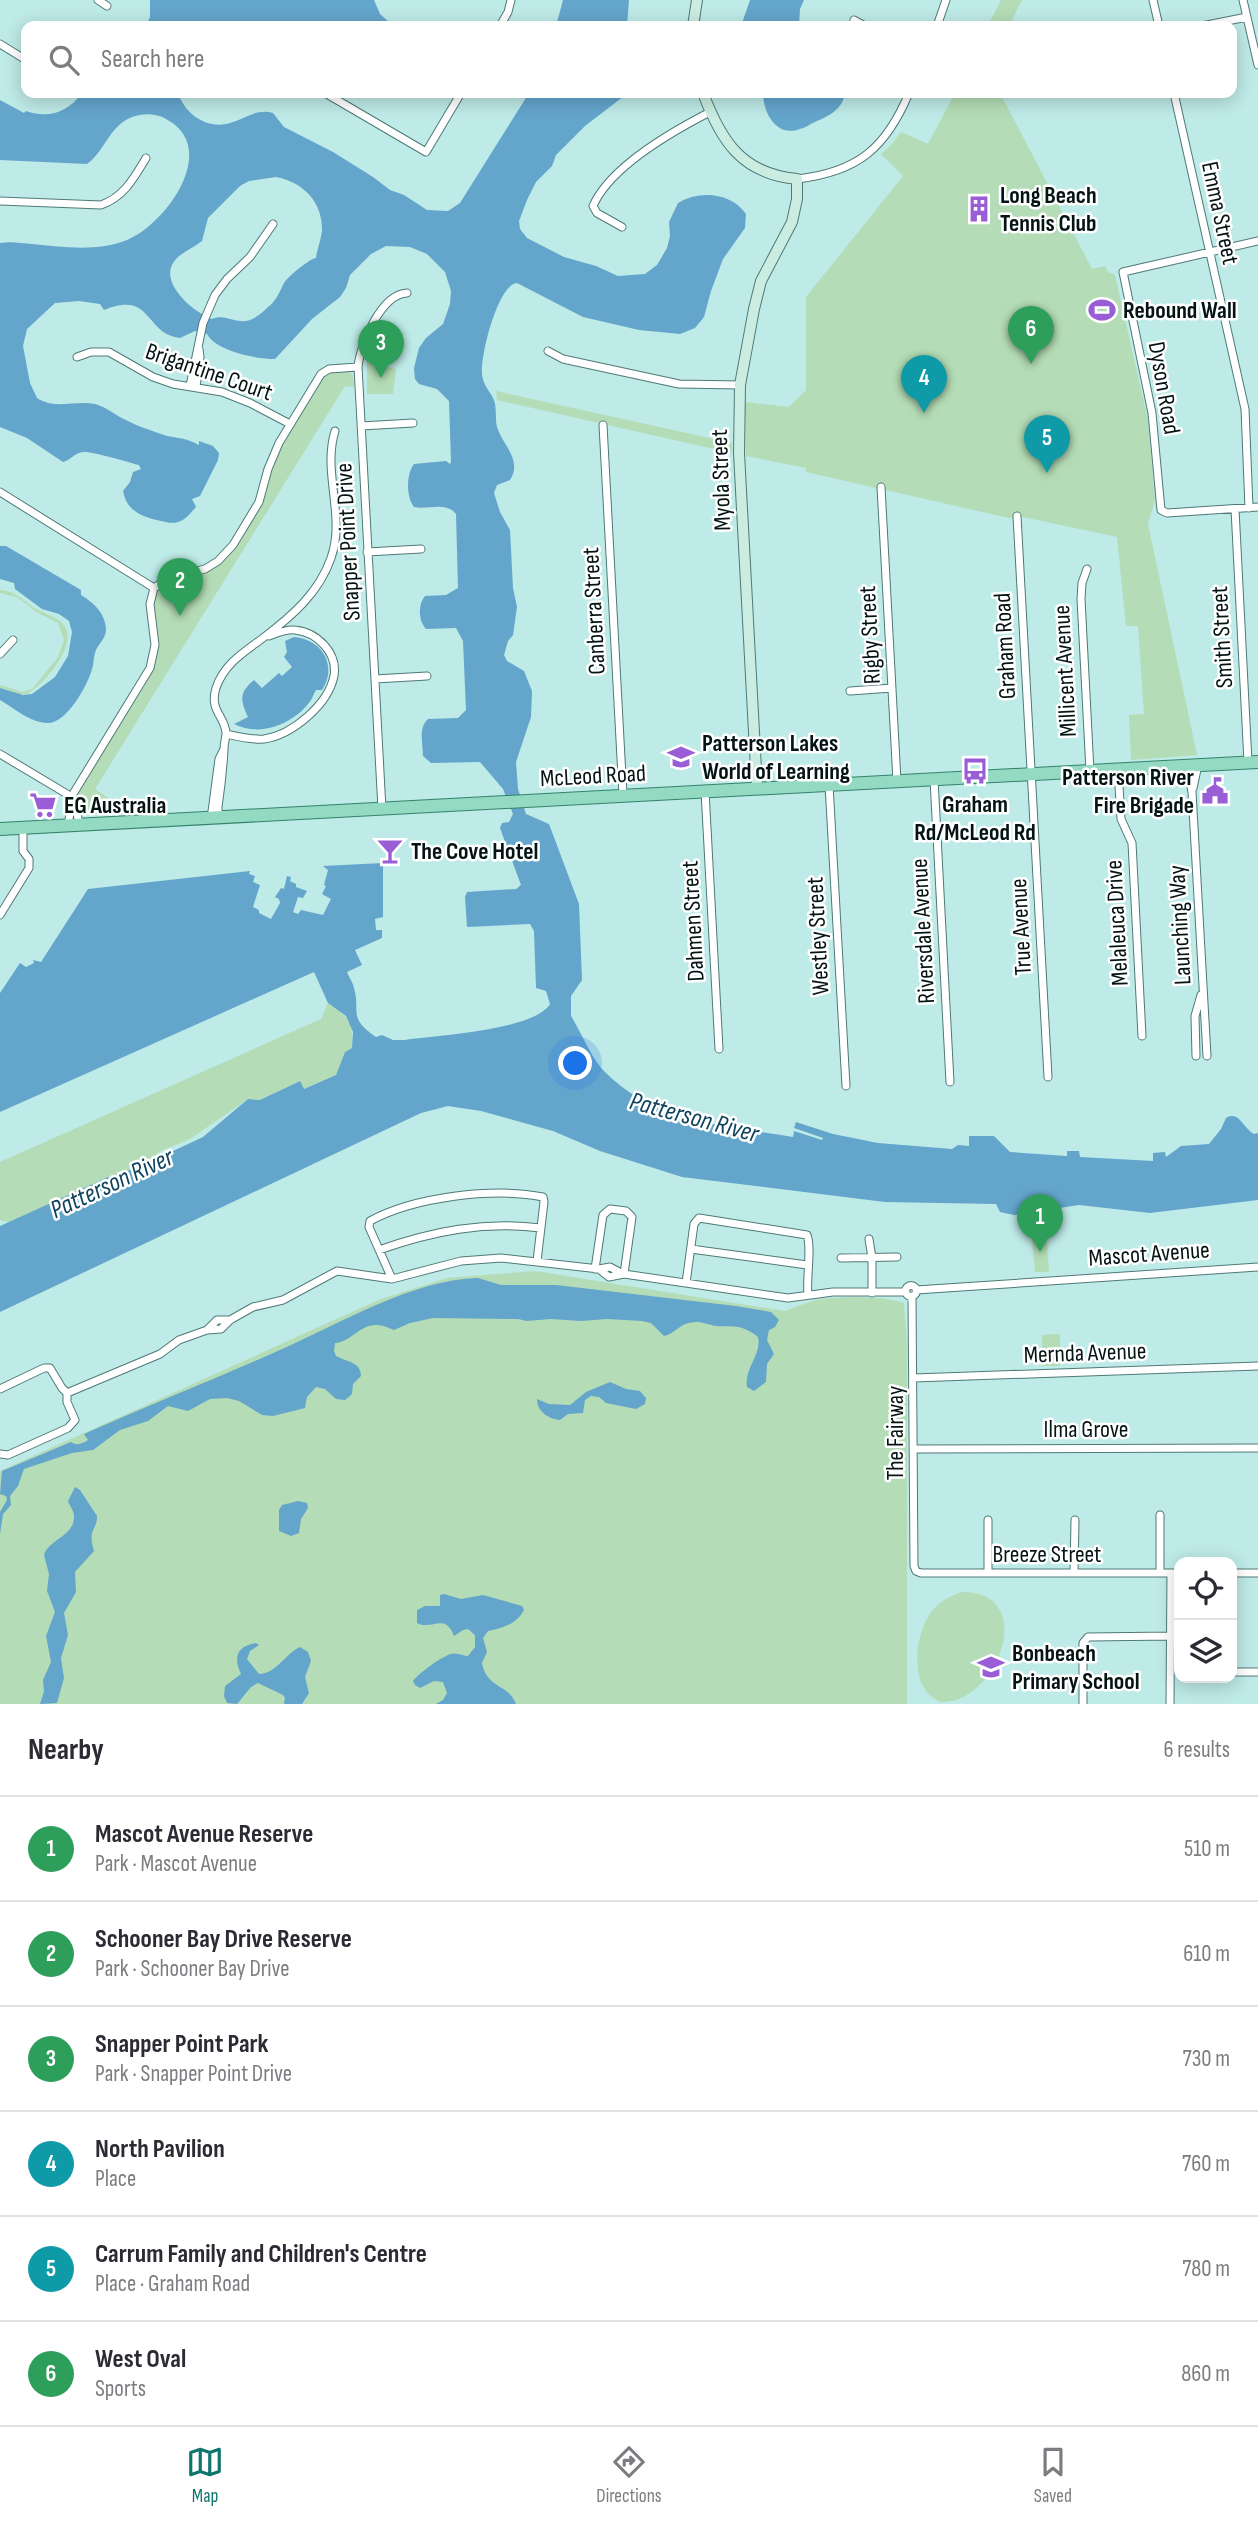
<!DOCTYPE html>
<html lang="en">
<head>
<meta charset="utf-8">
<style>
	body { margin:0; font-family:"Sofia Sans Condensed",sans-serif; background:#f7f7f7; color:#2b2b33 }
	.controls { position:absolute; right:21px; bottom:21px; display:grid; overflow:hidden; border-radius:14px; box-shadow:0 4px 18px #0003 }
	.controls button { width:63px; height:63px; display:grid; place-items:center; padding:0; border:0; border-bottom:2px solid #e1e1e2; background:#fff; color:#2b2b33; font:35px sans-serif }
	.you { position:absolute; left:576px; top:1064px; width:24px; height:24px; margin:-18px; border:5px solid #fff; border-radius:50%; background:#1a73e8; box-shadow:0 0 0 10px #1a73e833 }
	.badge { display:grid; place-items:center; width:46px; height:46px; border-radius:50%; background:#0f766e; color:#fff; font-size:23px; font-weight:700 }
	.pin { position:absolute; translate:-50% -58px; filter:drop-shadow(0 2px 4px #0008) }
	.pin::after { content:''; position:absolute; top:37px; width:24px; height:21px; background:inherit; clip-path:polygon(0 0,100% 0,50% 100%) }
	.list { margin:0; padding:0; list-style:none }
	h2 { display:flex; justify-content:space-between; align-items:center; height:91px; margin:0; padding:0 28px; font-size:30px }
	h2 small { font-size:23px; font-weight:400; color:#7c7c81 }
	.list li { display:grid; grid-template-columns:46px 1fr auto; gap:21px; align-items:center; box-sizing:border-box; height:105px; padding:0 28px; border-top:2px solid #e1e1e2 }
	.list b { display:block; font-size:26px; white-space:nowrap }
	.list p { margin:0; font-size:23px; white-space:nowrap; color:#7c7c81 }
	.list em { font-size:23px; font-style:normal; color:#7c7c81 }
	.icon { flex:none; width:38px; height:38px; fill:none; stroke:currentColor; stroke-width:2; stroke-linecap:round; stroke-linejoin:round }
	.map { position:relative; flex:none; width:1258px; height:1704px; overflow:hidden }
	.search { position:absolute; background:#fff; box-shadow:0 4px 18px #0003; left:21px; right:21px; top:21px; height:77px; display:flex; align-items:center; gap:18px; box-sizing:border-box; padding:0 24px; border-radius:14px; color:#7c7c81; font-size:26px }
	.sheet { height:721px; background:#fff }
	nav { display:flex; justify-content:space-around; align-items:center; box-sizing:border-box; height:98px; border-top:2px solid #e1e1e2; background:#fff; font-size:19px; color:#7c7c81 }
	nav a { display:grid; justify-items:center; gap:4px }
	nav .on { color:#0f766e }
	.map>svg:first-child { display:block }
	.green { fill:#b4dcb6 }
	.water { fill:#64a5cc; fill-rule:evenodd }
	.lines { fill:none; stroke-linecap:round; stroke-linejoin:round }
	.street-casing { stroke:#4f7977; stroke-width:9 }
	.secondary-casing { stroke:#4f7977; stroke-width:12 }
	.primary-casing { stroke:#33836b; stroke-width:14 }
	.street { stroke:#fff; stroke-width:7 }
	.secondary { stroke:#caece1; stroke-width:10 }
	.primary { stroke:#94d9c2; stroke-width:12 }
	.labels { text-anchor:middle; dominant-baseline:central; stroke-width:5; stroke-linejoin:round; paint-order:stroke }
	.poi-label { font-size:24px; font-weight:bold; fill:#041413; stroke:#fff; text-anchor:start }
	.street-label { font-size:24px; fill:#041413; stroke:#fff }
	.water-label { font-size:26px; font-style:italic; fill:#0d435e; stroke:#fff }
</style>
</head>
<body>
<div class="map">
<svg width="1258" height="1704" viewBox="0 0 1258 1704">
	<rect width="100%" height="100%" fill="#beeae7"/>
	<path class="green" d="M1001,0H1022L1009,26H988Z
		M951,93H1000L1092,269L1105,266L1108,272L1115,275L1148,420L1155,500L1148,524L1197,755L1131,760L1129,715L1144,714L1138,626H1126L1117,537L1023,517L1009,518L806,472V468L746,456L745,402L789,407L806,390V297L903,176L881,154L892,144L901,132L928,144L954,95Z
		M367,362L396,369L393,394H367Z
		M350,372L353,376L354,387L345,386L95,789L127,811L82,814L77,797L78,793L149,679L155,666L159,646L154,599L157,590L167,582L205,573L221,563L237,547L263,504L272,470L283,445L324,377L331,373Z
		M496,391L732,443V453L497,400Z
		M0,590C17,591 24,602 38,610C47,615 59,617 65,627C77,646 43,685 27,694H17L0,688V685L22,692L32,689L58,657L64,640L58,623L38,613L17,597L0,593Z
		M328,1003C348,1017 354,1022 352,1048L345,1052L336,1075L303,1089L299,1081L260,1100L248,1099L190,1139L161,1151L141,1166L106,1178L10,1222L0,1220V1162L321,1019Z
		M1046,1230L1049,1272H1035L1031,1231Z
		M535,1271L785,1311C795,1307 806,1303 816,1300C837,1296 885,1296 904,1303L907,1346V1704H0V1471L381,1299L447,1278Z
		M1060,1334V1366H1042V1335Z
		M962,1592C1040,1592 997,1704 941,1702C908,1690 914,1636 931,1612C939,1602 950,1596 962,1592Z"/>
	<path class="water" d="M150,0H374L380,14L393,26H291L261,22L237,26H146L150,17Z
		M563,0H629L627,26H556Z
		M750,0H804L800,9L799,26H741Z
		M82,93H178C185,114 207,130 230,123C245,119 257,108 273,113L284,127L333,152L373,177L390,190L404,195L427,210L448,211L460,203L529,93H628L585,126L556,155L552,166L536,182L527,200L519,221L520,229L527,238L564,257L596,266L618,276L645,274L657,265L667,248L670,236L669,222L678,203C699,190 731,192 746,214L745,228L723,259L711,291L704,317L695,328L680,334L639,330L583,317L517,283C498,284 480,356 482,374C483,385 489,390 493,398C498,408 494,420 498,430C505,447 522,461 510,480L497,485L494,493L500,512L510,530L513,588L517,607L513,635L508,641L504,655L507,661L524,671L532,691L531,717L516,762L518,789L526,814L549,824L579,904L582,980L571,996V1016C581,1032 592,1059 604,1071C653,1122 727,1126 793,1137L794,1131L822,1140L823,1138L794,1128L796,1122L833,1134L878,1143L952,1149L958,1145L969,1146V1136H994L1010,1152L1067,1156V1151H1079L1080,1157L1153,1161V1153L1165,1152L1166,1157L1181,1146L1209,1144L1221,1129L1226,1118C1239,1110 1243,1128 1254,1134L1258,1133V1200L1150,1213L1079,1205L1014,1215L1000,1212L996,1204L885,1202L682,1177L600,1151L553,1131L481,1111L448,1106L421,1113L0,1312V1226L106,1178L141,1166L203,1137L248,1099L260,1100L300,1081L304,1089L336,1075L345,1052L352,1048L353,1032L346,1016L328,1003L314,972L0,1112V993L20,963L26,967L34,963L33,960L41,962L88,889L250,871L249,874L255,876L253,882L260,885L253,907L259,910V913L271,919L280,903L279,899L275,897L281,888L284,889L287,876L291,877L290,881L296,884V887L307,891L303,898L298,897L293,912L298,914L301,910L323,915L331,899L322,894L326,886L324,885L328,870L323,866L383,863V917L375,919L376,930H382V938L355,950L362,965L347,972C349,977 353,983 354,988C361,1013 347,1017 376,1037L382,1035L393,1040H404C435,1036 535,1030 550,1004L546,991L536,988L534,931L530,924L467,927L465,897L467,892L516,889L521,885L500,828L502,823L509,822L513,814L503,789L480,762L431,763L423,756C423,744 418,728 428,719L458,718L466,710L463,641L456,628L426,629C418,621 418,604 425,596L446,595L458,588L456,514C446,501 428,510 414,507C406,497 406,474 414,464L446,461L450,464L451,462L449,401L437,389L419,384L415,379L414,368L419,348L426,338L443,324L450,304L451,291L445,272L427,254L410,247L386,246L371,254L350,275L346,288L340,297L312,319L275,359C256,359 216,351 207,334L195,331L180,338C144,334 153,290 104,310L100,304L79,301L55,303L27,329L23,346L30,383L37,398C55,410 75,400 95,404C107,407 116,416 128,421C137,426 148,429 158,433C172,439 184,436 199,445V441L213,446L219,453L218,460L200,496L192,499L196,507C191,512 186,520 178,522C173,524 166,522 161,521C143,517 127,512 123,491L130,482L133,472L141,469L139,465C128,462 92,451 83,452C74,453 71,460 63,462L27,438L0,427V243C10,241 21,243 32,244C64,247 97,252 127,240C166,224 221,148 166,119C156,113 141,113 130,118C109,127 105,151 87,164L0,160V100L24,113L26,111C49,119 68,112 82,93ZM276,177C303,182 323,202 322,231C321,240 317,249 316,258C311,258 286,277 283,285C279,293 276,301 268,307C264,311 256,318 250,320C237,325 224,313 212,319C195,313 162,286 172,265C178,253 192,249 202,241L208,218L240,186L249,181Z
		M763,93H845C843,109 829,116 815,122C810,124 805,128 800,129C776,138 763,112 763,93Z
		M0,546H6L81,590V595C94,603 105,613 106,629C106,640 97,644 95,653C93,658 94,664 92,669C88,685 67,722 49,723C32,724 14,708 0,700V688L23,695L32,694L55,677L68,656L72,632L69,621L59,614L42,609L15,589L14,583L0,579Z
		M294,637C322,639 338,666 322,690H316C313,695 312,700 308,704C291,725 259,737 234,724L248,717C240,699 239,693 254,680L262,688L279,673L282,676L292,667L284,657L287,652L285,641Z
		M478,1278L501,1285H556L736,1306L771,1312L779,1320L775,1327L769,1330L767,1340L774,1354L767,1364L766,1382L754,1391L747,1387C744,1368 762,1355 758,1337C740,1323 736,1328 716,1326C706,1324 699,1320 689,1323C679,1325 674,1334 664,1336L651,1323L642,1321L607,1319L581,1321L551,1319L527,1321L518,1319L433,1318L410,1323L394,1330C389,1328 383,1325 377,1325C360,1324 351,1342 335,1343L334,1351L336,1356C347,1362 361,1362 361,1376L353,1384L352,1394L345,1400L336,1399L325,1389L316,1387L307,1397L305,1408L273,1416L262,1415L239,1401L227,1398L210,1399L188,1411L168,1406L148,1421L120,1430L93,1450L72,1453L24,1469L18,1486L10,1496L11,1505L3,1514L0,1534V1512L7,1500L6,1496L0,1494L2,1471L71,1442C77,1446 82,1444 88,1440L84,1434C149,1405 215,1379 280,1350C341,1323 411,1280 478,1278Z
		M610,1382L626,1389L640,1391L646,1398L645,1404L636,1409L606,1403L599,1397L591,1396L585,1400L583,1413L568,1414L560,1420C549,1419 537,1412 537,1399L549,1404L570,1405L586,1392Z
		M75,1487L80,1490L97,1516C97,1532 87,1528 94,1551L75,1572L76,1592L64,1613L68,1635L61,1658L64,1678L57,1703L40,1704L44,1691L43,1680L51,1662L46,1636L55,1612L47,1591L49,1574L44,1555C49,1539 75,1536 74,1516C74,1511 70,1506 68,1501Z
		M298,1501L307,1503L308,1508L301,1519L299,1533L291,1536L279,1531V1510L282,1505Z
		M444,1594L461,1599L483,1595L522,1606L524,1610C516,1625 502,1628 488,1631L483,1638L487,1652L482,1663C487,1689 509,1684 516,1704H436L443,1700L447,1693L443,1682L434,1681L420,1688L415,1685L413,1681C418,1674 442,1656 451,1654C457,1652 463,1656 468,1656L475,1647V1635L468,1629L463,1630L454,1636C445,1612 432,1631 417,1623V1610L425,1606H440V1595Z
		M256,1643L259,1645L250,1651L247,1659L259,1674C276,1674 286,1653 300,1647L308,1652L311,1661L305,1677L309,1693L302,1704H284L285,1698L283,1695L258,1683L251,1687L237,1704L227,1703L224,1696L225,1686L241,1674C233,1657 237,1646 256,1643Z"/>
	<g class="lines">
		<g class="street-casing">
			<path id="street" d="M98,0L107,6
				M1153,0L1159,26
				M1243,0L1258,65
				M854,20L865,26
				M500,26L508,12L511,0
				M937,26L946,0
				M1202,26L1247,17
				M0,44L26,60
				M325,93L426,152L461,93
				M1174,93L1245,409L1249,508
				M797,179C858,172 886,148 909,93
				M0,201L101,205C124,197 134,178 146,158
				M622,227L597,213L593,206C610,167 673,131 710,112
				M1258,241L1123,272L1152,413L1161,510L1167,513L1258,507
				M548,351L563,359L679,384L740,385
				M77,357L91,352H109L153,377L173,384L222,392L250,403L290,424
				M190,386L203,323L215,295L227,279L250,257L273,224
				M196,387L200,357L199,349
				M603,425L623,795
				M361,426L413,423
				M881,487L897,781
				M0,492L154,588
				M1235,509L1248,762
				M1017,516L1048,1077
				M367,552L421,549
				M1087,569L1082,583L1081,599L1090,771
				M0,654L13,640
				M375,679L427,676
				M850,691L892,688
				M226,734C239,737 251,740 264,739C292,735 328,705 334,676C338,653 317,632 295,630C287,629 277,633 269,636
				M0,754L72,797
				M1183,766L1188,772L1192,792L1207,1056
				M1118,770L1121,819L1132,843L1142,1036
				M934,779L950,1082
				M829,785L846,1086
				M1193,788L1198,765
				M705,791L719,1049
				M72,803L76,807L79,825
				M382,809L358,367C360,345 381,294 407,293
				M211,819L219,759L224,749
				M218,819V807C221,787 223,768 224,749C224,743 226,738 226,733C225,716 209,711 216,688C224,664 244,652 263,638C292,616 319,593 331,558C346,516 322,473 335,431
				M68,826L73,794L150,668L155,645L150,604L154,588L169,578L205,569L218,561L233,545L259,502L268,469L279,443L321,374L329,369L358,367
				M0,915L29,868V859L23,851V829
				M1196,1056L1195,1016L1201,995
				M869,1239L872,1258V1293
				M691,1249L807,1265
				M379,1250C433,1231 484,1221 541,1228
				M841,1258L897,1257
				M595,1269L603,1215L610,1209L626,1211L632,1217L624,1274
				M599,1269L609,1277L624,1274L788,1298L833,1292H906
				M392,1279L369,1227L370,1221C414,1197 493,1187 543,1197L544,1202L537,1261
				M686,1283L694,1224L699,1218L807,1235C812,1247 806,1279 808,1295
				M905.5 1291a5.5 5.5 0 1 1 11 0a5.5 5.5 0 1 1-11 0Z
				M916,1290L1258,1267
				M912,1296L914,1566L916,1571L921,1573H1179
				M207,1330L217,1320H230
				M914,1378L1258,1366
				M0,1389L44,1368H50L62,1388L67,1393V1402L75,1420L68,1428L8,1455L0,1454
				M67,1393L160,1354L179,1340L207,1330L221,1329L230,1320L253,1307L283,1300L337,1271L392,1279L461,1261L501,1258L599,1269L610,1267L621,1273
				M914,1449L1258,1448
				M1160,1515V1573
				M988,1520V1573
				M1074,1573L1075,1520
				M1232,1573H1258
				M1232,1672H1258
				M1083,1704V1643L1088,1637L1172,1636
				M1170,1704L1171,1573"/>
		</g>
		<g class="secondary-casing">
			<path id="secondary" d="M693,26L697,0
				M703,93C721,141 742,174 797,179V199L792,222L761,281L754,309L740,385L739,453L757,788"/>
		</g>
		<g class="primary-casing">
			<path id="primary" d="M0,829L1258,762"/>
		</g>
		<use href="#street" class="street"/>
		<use href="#secondary" class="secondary"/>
		<use href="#primary" class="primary"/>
	</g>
	<defs>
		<g id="building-bare" transform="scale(2.1)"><path d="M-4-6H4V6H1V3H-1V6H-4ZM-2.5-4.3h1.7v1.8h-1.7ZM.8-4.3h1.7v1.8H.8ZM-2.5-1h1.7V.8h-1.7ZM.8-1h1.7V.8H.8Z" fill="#995dd5" stroke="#fff" stroke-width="2.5" paint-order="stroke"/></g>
		<g id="stadium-bare" transform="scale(2.1)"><path d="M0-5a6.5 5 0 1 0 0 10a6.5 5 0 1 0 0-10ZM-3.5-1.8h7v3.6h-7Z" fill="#995dd5" stroke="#fff" stroke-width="2.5" paint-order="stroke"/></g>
		<g id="school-bare" transform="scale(2.1)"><path d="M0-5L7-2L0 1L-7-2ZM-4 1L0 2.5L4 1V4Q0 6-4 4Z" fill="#995dd5" stroke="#fff" stroke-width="2.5" paint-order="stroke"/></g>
		<g id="bus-bare" transform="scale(2.1)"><path d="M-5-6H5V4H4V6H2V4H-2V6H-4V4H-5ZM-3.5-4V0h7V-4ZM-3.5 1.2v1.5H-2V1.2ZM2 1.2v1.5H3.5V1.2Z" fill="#995dd5" stroke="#fff" stroke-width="2.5" paint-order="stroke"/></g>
		<g id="civic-bare" transform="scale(2.1)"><path d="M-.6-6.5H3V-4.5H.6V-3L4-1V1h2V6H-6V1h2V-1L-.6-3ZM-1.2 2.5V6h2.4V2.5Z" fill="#995dd5" stroke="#fff" stroke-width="2.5" paint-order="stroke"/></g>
		<g id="supermarket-bare" transform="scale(2.1)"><path d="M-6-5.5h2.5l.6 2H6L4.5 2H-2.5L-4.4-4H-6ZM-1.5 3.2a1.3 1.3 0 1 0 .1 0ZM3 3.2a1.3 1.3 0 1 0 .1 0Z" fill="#995dd5" stroke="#fff" stroke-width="2.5" paint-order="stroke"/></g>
		<g id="bar-bare" transform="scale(2.1)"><path d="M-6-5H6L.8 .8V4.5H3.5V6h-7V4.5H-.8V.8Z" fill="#995dd5" stroke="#fff" stroke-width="2.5" paint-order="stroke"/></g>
	</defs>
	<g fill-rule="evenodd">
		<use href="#building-bare" x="979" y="209"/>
		<use href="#stadium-bare" x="1102" y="310"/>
		<use href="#school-bare" x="681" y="757"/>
		<use href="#bus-bare" x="975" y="771"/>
		<use href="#civic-bare" x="1215" y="791"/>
		<use href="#supermarket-bare" x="43" y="805"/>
		<use href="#bar-bare" x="390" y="851"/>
		<use href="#school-bare" x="991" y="1667"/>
	</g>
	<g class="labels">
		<g class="poi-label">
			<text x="1000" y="195">Long Beach<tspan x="1000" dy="28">Tennis Club</tspan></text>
			<text x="1123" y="310">Rebound Wall</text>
			<text x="702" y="743">Patterson Lakes<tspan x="702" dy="28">World of Learning</tspan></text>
			<text x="1194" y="777" text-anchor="end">Patterson River<tspan x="1194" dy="28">Fire Brigade</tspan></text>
			<text x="975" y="804" text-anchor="middle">Graham<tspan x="975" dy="28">Rd/McLeod Rd</tspan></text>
			<text x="64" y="805">EG Australia</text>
			<text x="411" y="851">The Cove Hotel</text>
			<text x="1012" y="1653">Bonbeach<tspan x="1012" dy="28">Primary School</tspan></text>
		</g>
		<g class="street-label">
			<text transform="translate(1220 213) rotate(78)">Emma Street</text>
			<text transform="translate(209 372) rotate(19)">Brigantine Court</text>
			<text transform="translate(1164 388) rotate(80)">Dyson Road</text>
			<text transform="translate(721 480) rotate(-92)">Myola Street</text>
			<text transform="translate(348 542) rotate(-93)">Snapper Point Drive</text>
			<text transform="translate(594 611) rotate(-93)">Canberra Street</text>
			<text transform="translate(870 635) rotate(-93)">Rigby Street</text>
			<text transform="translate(1222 637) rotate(-93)">Smith Street</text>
			<text transform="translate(1005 646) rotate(-93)">Graham Road</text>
			<text transform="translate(1065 671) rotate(-93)">Millicent Avenue</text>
			<text transform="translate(593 776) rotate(-3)">McLeod Road</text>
			<text transform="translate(693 921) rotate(-93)">Dahmen Street</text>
			<text transform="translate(1117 923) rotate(-93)">Melaleuca Drive</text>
			<text transform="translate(1180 925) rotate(-93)">Launching Way</text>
			<text transform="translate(1021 927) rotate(-93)">True Avenue</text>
			<text transform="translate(923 931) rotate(-93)">Riversdale Avenue</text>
			<text transform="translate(818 936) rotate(-93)">Westley Street</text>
			<text transform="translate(1149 1254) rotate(-4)">Mascot Avenue</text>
			<text transform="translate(1085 1353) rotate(-2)">Mernda Avenue</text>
			<text x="1086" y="1429">Ilma Grove</text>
			<text transform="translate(895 1433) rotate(-90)">The Fairway</text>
			<text x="1047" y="1554">Breeze Street</text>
		</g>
		<g class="water-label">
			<text transform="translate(694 1118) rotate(15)">Patterson River</text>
			<text transform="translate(112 1184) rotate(-25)">Patterson River</text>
		</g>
	</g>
</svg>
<div class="controls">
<button><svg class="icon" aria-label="locate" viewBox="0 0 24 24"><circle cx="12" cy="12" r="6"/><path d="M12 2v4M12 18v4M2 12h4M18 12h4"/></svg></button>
<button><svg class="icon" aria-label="layers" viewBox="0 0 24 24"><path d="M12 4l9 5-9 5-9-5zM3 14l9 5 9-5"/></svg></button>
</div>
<div class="you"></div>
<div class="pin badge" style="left:1040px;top:1252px;background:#2e9e5b">1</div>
<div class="pin badge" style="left:180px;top:616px;background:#2e9e5b">2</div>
<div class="pin badge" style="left:381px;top:378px;background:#2e9e5b">3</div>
<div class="pin badge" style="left:924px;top:413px;background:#0f9aa8">4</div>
<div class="pin badge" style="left:1047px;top:473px;background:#0f9aa8">5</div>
<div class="pin badge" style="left:1031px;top:364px;background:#2e9e5b">6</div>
<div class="search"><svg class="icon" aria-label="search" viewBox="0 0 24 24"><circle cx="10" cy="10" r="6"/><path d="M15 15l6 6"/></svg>Search here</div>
</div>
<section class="sheet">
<h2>Nearby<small>6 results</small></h2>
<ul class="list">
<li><span class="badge" style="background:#2e9e5b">1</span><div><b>Mascot Avenue Reserve</b><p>Park · Mascot Avenue</p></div><em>510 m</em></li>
<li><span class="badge" style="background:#2e9e5b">2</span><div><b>Schooner Bay Drive Reserve</b><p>Park · Schooner Bay Drive</p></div><em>610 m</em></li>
<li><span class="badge" style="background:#2e9e5b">3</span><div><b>Snapper Point Park</b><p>Park · Snapper Point Drive</p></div><em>730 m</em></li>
<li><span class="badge" style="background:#0f9aa8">4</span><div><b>North Pavilion</b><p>Place</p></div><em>760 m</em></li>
<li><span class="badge" style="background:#0f9aa8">5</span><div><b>Carrum Family and Children's Centre</b><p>Place · Graham Road</p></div><em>780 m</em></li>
<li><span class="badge" style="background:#2e9e5b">6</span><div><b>West Oval</b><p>Sports</p></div><em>860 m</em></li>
</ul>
</section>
<nav>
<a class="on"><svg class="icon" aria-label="map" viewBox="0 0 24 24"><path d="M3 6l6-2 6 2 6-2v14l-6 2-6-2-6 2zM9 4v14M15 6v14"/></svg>Map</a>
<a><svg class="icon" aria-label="directions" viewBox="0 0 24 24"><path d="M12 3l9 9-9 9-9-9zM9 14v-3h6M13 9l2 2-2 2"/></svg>Directions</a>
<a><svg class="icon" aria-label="saved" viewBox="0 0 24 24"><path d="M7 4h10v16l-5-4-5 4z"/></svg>Saved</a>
</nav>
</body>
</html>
